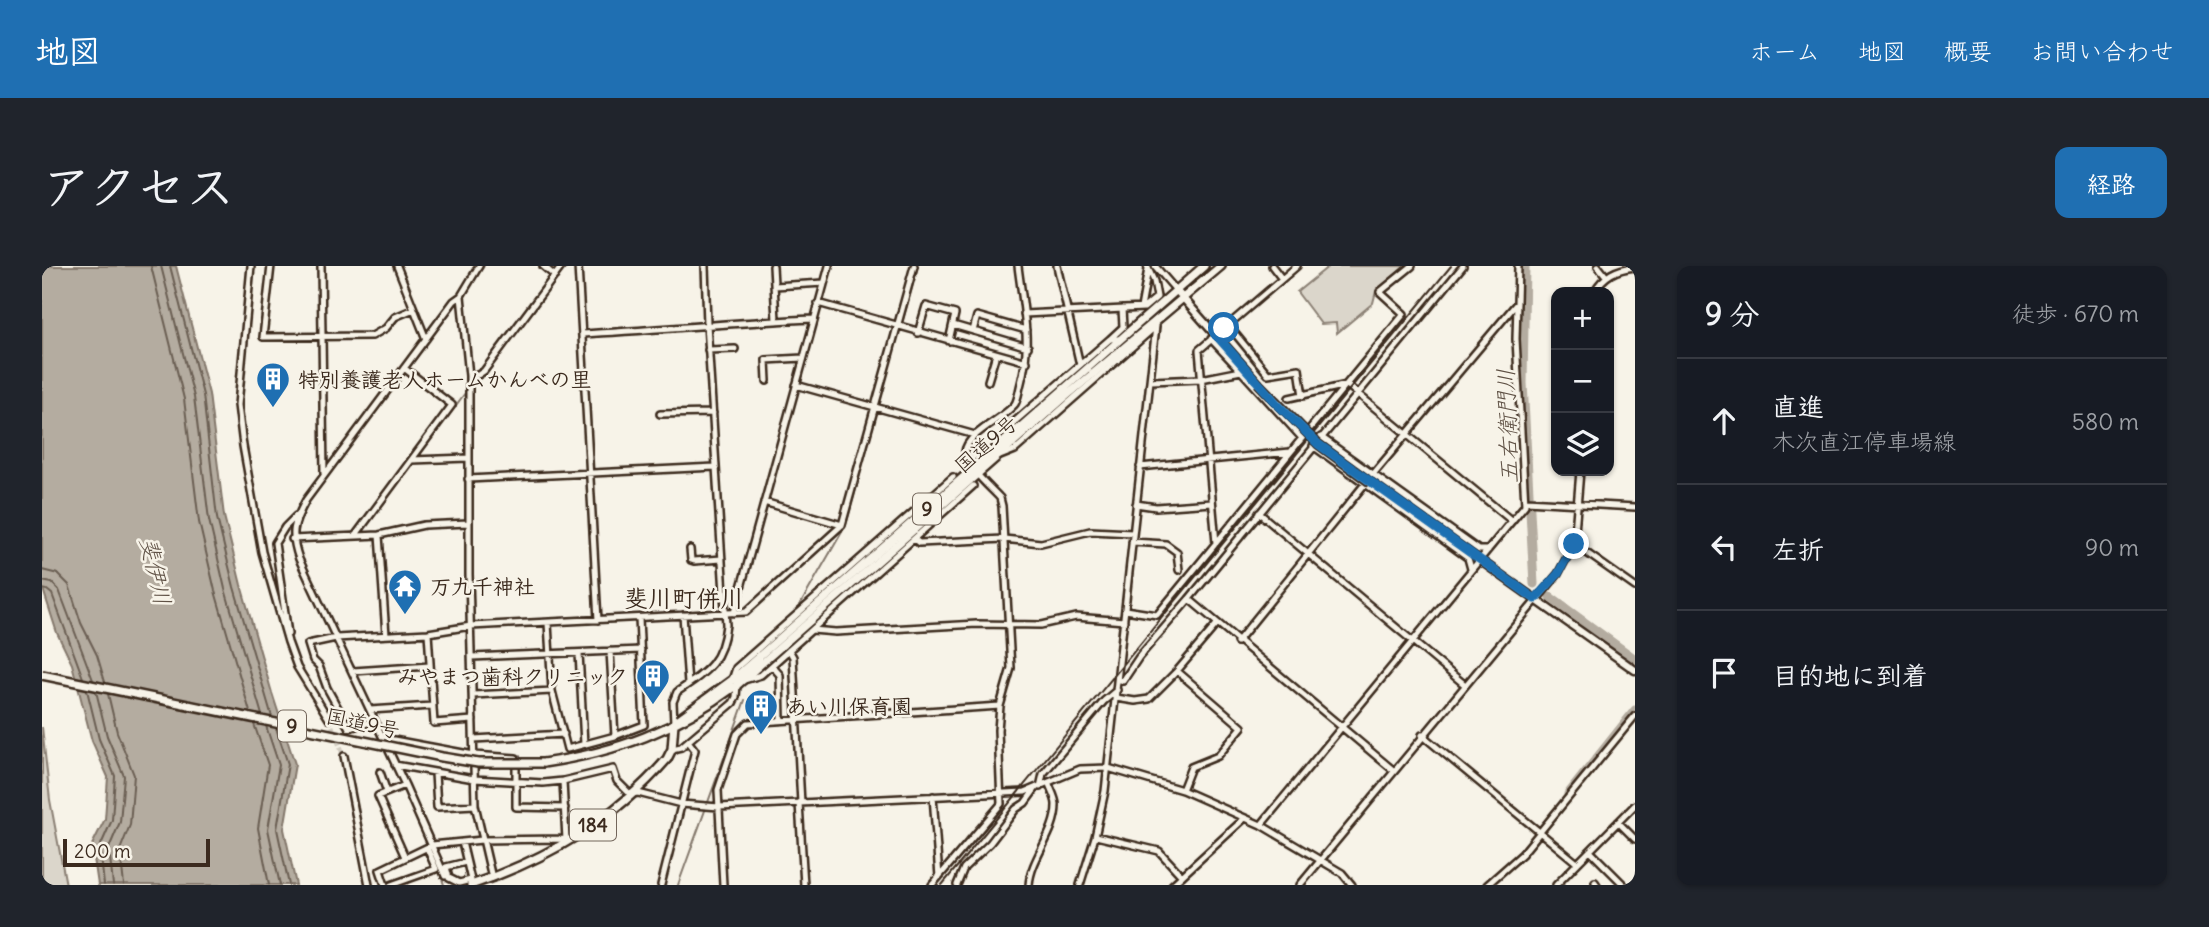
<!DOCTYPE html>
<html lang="ja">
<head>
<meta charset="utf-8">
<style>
	body { margin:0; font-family:Delius,"Klee One",sans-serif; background:#20242c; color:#f1f3f6 }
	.controls { position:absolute; right:21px; top:21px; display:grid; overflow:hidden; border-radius:14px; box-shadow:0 2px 5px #0004 }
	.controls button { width:63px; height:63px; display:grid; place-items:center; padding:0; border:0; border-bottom:2px solid #363941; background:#171b24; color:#f1f3f6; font:35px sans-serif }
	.scale { position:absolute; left:21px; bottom:18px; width:147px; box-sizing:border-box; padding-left:7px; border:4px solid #3b2a1e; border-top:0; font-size:19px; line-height:24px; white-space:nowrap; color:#3b2a1e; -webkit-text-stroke:5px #f7f3e8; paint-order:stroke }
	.stop { position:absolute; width:21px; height:21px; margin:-16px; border:5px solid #1f6fb2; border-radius:50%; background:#fff }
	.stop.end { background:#1f6fb2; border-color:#fff; box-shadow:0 2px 7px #0008 }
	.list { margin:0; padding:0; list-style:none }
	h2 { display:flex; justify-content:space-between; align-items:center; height:91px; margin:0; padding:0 28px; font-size:30px }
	h2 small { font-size:23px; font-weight:400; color:#9ea1a6 }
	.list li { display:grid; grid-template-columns:46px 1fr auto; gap:21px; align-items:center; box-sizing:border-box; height:126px; padding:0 28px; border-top:2px solid #363941 }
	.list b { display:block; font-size:26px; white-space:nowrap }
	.list p { margin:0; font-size:23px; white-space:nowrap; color:#9ea1a6 }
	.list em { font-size:23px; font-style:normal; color:#9ea1a6 }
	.icon { flex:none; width:38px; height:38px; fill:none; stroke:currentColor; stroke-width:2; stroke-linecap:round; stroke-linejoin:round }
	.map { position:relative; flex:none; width:1593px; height:619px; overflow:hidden; border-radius:14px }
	header { display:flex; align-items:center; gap:42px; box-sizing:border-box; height:98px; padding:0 35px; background:#1f6fb2; color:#fff }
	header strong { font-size:33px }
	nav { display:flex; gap:38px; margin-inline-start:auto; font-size:24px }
	.intro { display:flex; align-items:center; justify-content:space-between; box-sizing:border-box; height:168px; padding:0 42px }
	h1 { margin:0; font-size:49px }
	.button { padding:18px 32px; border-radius:14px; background:#1f6fb2; color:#fff; font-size:24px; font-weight:700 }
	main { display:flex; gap:42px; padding:0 42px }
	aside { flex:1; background:#171b24; border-radius:14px; box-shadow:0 2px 5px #0004 }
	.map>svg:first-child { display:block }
	.green { fill:#dbd6cb; stroke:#8b8074; stroke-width:2 }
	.water { fill:#b4aca0; stroke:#84786c; stroke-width:2 }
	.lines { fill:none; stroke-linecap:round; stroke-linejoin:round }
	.shore { stroke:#6b5e52; stroke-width:2 }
	.stream { stroke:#84786c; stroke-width:2 }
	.river { stroke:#b4aca0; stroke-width:9 }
	.minor-tunnel { stroke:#d1cbc0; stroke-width:5; stroke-dasharray:5 2.5; stroke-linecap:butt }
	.minor-casing { stroke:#3b2a1e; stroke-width:10 }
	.major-casing { stroke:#3b2a1e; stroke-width:11 }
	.highway-casing { stroke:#3b2a1e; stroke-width:12 }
	.minor { stroke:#f7f3e8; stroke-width:5 }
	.major { stroke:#f7f3e8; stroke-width:6 }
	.highway { stroke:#f7f3e8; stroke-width:7 }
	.rail { stroke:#3b2a1e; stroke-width:2 }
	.major-bridge-casing { stroke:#3b2a1e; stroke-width:11; stroke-linecap:butt }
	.highway-bridge-casing { stroke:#3b2a1e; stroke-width:12; stroke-linecap:butt }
	.major-bridge { stroke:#f7f3e8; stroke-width:6 }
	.highway-bridge { stroke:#f7f3e8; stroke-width:7 }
	.route { stroke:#1f6fb2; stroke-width:9 }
	.labels { text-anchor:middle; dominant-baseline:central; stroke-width:5; stroke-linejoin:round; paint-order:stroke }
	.shield { fill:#f7f3e8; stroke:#73665b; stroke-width:2 }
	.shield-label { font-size:19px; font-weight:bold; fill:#3b2a1e }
	.poi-label { font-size:21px; font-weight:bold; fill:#3b2a1e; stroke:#f7f3e8; text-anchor:start }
	.street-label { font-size:21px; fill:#3b2a1e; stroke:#f7f3e8 }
	.water-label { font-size:23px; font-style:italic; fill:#5f5145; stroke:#f7f3e8 }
	.quarter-label { font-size:24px; font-weight:bold; fill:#3b2a1e; stroke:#f7f3e8 }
</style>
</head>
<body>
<header>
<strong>地図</strong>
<nav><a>ホーム</a><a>地図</a><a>概要</a><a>お問い合わせ</a></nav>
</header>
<div class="intro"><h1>アクセス</h1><a class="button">経路</a></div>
<main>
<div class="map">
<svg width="1593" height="619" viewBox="0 0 1593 619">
	<rect width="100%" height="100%" fill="#f7f3e8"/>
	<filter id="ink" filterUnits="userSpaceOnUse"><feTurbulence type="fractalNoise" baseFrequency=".0143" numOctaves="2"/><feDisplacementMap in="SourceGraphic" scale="14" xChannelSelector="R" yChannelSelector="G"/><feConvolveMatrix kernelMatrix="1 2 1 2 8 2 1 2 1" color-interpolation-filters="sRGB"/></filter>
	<g filter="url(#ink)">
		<path class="green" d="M1287,0H1363L1334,25L1331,37L1295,67L1294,57L1279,58L1255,26Z
			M0,461L8,534L24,619H0Z"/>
		<path class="water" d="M0,0H134L167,128L182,250L199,319L230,427L253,498L242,563L254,619H56L50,579L63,553L66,511L50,475L30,398L15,367L0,320Z"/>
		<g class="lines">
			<path class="shore" d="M109,0L142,133L157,256L173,325L208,446
				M119,0L152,131L167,254L183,323L220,449
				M128,0L161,129L175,252L192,321L230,451
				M0,304L16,308L27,319L39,357L55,389L63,416
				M0,315L10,317L17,324L51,414
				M0,323L5,324L10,328L41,412
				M45,424L57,473L73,510L70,554L58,581L62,619
				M54,425L65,470L82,510L78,556L67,582L71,619
				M66,428L75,466L92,509L88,559L78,584L82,619
				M212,458L226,499L216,562L227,619
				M224,460L237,499L226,563L238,619
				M234,462L246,498L235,563L247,619"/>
			<path class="stream" d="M512,6L516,0
				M430,17L442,0
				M860,57L876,0
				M452,88L508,10
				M365,108L374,115
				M410,141L412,142L426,123
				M255,272L259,248L266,236L416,36
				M758,339L804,259L858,62
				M301,393L340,477
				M342,482L360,518
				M397,603L402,619
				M636,619L703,434"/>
			<path class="river" d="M1483,0L1481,117L1492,318
				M1508,331L1593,393
				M1526,528L1593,444"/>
			<path class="minor-tunnel" d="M287,453L302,490"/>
			<g class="minor-casing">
				<path id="minor" d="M209,0L196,139L201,180L220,286L246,376L255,401L287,453
					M229,0L221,71L330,70L344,62L353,51L372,43
					M279,0L282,208
					M355,0L384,73
					M501,0L513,10
					M536,0L556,354
					M731,0L734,54
					M1015,0L1038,99
					M1113,0L1133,23
					M1556,0L1564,10
					M1240,13L1255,0
					M732,20L782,17
					M1552,26C1562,9 1574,3 1593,1
					M419,30L427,110V308L433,539L450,612
					M776,37L985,96
					M1099,42L1106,3
					M982,48L1102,42L1115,31L1112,15L1105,0
					M911,59L986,81
					M1186,59L1226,108L1257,103L1261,130
					M931,65L935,50L984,64
					M876,67L884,40L913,48L907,75
					M540,68C618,64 694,56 772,53
					M1068,73L1081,61L1080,43
					M1169,73L1199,105
					M666,84L693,83
					M427,110L436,109L442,105L520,0
					M725,115L724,94L761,92
					M946,115L954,88
					M1109,115L1159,113L1199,105L1259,171
					M754,119L933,169
					M1305,119L1470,255
					M1247,132L1305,119
					M618,148L671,147
					M967,170L971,157L1068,73H1079
					M1279,171L1437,284H1446
					M1271,180L1426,292L1429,303
					M958,190L973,184L1114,60
					M370,194L426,192
					M1098,201L1248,186
					M426,213L673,201
					M1484,235L1593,241
					M722,236L800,259
					M1094,238L1114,241L1170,237
					M1217,247L1422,418
					M337,269L344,369
					M313,270L410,139L362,102
					M250,273L337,269L382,259L426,257
					M872,273L877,277L962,273L999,277L1048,265L1091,267
					M1090,276L1124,278L1135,286L1137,304
					M1174,277L1157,84L1240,13L1230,0
					M1532,278L1593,321
					M648,283L649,294L652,295L680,293
					M1083,344L1115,349L1362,48L1338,26L1370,0
					M692,347L787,0
					M641,349L646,418
					M506,357L510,425L525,483L573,470L602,459L597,352
					M770,364L794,366L935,358L999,359L1034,351L1082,355
					M386,367L392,457L431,454
					M246,368L233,277L243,261L254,250
					M1195,376L1322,219L1475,37
					M747,384L751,391L759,537
					M568,385L573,470
					M537,387L542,478
					M430,391L599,384
					M730,400L738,409L739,454
					M311,405L388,400
					M1135,405L1200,461L1176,490L1149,501L1140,524
					M691,411L694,402L911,211
					M1076,413L1081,415L1097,391L1147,333
					M702,414L719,409L931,220
					M431,429L510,425
					M1074,432L1093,435L1107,433L1135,405L1175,358
					M328,444L390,440
					M333,455L307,462L285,422L277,400L271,394L266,378L294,372L386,367L429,360L704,346L800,259L872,0
					M632,457L631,436L635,426C664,406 680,397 684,359L665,58L663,0
					M1380,469L1535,597
					M341,472L432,489L474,492V541L523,542
					M432,473L522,468
					M630,483L639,481L691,437L694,431L695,419
					M302,490L327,619
					M353,499L432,513L501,517L521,515L571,503L575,515L588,528L596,527L639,538L677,541L983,526L1038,503L1066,502L1140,524L1219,559L1300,607L1310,619
					M1351,504L1147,333L1421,0
					M338,506L345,526
					M393,507L395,541L433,539
					M521,515L524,574
					M998,521L1001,508L1062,435L1075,424
					M891,530L897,611
					M757,537L762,619
					M1576,556L1593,573
					M1219,559L1483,239L1474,73L1476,0
					M1054,570L1117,585L1140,610
					M420,576L429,614L417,617L407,612L404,601L424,596
					M1548,585L1582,619
					M363,591L336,530L363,519
					M403,610L363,519L257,293C248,267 251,258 264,234L412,35L419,30L437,0
					M1553,616L1555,619
					M343,619L338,604L390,579L440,574L524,573
					M349,619L394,603L385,582
					M619,619L653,484L646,475
					M681,619L676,524L695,468L706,457L958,440
					M890,619L959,538L956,464L958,440L969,402L960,240L958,232C949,222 922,199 923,186C925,167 961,153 973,138C976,133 977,124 979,117C990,77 981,41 976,0
					M915,619L922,602L948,577L974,543L983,537L994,522
					M987,619C989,591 1014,568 1014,539C1014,532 1009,524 1007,518
					M1038,619L1053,571L1063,525L1114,60
					M1130,619L1203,552
					M1258,619L1516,308L1532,278L1538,205
					M1445,619L1480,588L1593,450
					M1514,619L1593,539"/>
			</g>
			<g class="major-casing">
				<path id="major" d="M1133,23L1216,117
					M1329,217L1593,404"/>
			</g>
			<g class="highway-casing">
				<path id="highway" d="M635,454L690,414L1162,0
					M501,497C576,486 634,464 695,419L1022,132L1179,0
					M429,619C505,593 571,555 625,493L630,483L632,457"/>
			</g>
			<use href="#minor" class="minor"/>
			<use href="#major" class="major"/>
			<use href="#highway" class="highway"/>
			<path class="rail" d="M900,619L1409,0"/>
			<g class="major-bridge-casing">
				<path id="major-bridge" d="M1216,117L1276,178L1329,217"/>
			</g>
			<g class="highway-bridge-casing">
				<path id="highway-bridge" d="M0,409L400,491L436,497H501"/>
			</g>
			<use href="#major-bridge" class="major-bridge"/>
			<use href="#highway-bridge" class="highway-bridge"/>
		</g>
	</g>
	<g class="lines" filter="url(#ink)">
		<path class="route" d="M1182,62L1174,69L1236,139L1276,178L1493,333L1516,308L1532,278"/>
	</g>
	<defs>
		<g id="building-pin" transform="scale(1.75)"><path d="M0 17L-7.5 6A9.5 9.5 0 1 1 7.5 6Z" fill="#1f6fb2" stroke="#f7f3e8"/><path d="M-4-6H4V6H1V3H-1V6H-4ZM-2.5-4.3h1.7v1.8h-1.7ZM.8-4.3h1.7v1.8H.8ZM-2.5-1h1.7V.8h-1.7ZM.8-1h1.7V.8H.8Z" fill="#fff"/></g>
		<g id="temple-pin" transform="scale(1.75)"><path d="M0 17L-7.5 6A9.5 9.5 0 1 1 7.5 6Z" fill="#1f6fb2" stroke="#f7f3e8"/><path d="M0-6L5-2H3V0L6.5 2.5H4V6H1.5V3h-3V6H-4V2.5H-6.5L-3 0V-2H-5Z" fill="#fff"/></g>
	</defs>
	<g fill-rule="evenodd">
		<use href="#building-pin" x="231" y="113"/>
		<use href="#temple-pin" x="363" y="320"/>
		<use href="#building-pin" x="611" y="410"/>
		<use href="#building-pin" x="719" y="440"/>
	</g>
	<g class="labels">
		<g class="shield">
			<rect x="871" y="227.5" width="28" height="31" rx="5"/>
			<rect x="236" y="444.5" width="28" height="31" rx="5"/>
			<rect x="528" y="543.5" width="46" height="31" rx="5"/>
		</g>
		<g class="shield-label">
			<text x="885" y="243">9</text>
			<text x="250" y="460">9</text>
			<text x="551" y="559">184</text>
		</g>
		<g class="poi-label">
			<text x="256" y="113">特別養護老人ホームかんべの里</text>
			<text x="388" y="320">万九千神社</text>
			<text x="586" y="410" text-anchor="end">みやまつ歯科クリニック</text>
			<text x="744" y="440">あい川保育園</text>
		</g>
		<g class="street-label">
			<text transform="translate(944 178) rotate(-41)">国道9号</text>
			<text transform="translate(321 457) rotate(12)">国道9号</text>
		</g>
		<g class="water-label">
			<text transform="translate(1465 160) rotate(-92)">五右衛門川</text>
			<text transform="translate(114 305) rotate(77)">斐伊川</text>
		</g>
		<g class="quarter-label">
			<text x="642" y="332">斐川町併川</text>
		</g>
	</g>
</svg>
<div class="controls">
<button>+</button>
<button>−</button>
<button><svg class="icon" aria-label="layers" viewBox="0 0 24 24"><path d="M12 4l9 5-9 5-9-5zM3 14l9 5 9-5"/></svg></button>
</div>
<div class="scale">200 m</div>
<div class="stop" style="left:1182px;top:62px"></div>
<div class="stop end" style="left:1532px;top:278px"></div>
</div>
<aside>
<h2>9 分<small>徒歩 · 670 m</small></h2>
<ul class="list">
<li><svg class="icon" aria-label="ahead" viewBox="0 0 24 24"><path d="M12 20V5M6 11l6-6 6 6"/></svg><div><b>直進</b><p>木次直江停車場線</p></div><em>580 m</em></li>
<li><svg class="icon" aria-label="left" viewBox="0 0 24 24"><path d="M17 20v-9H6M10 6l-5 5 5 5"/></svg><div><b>左折</b></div><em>90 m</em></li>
<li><svg class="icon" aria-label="arrive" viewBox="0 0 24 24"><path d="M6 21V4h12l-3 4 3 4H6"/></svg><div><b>目的地に到着</b></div></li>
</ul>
</aside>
</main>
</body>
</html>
